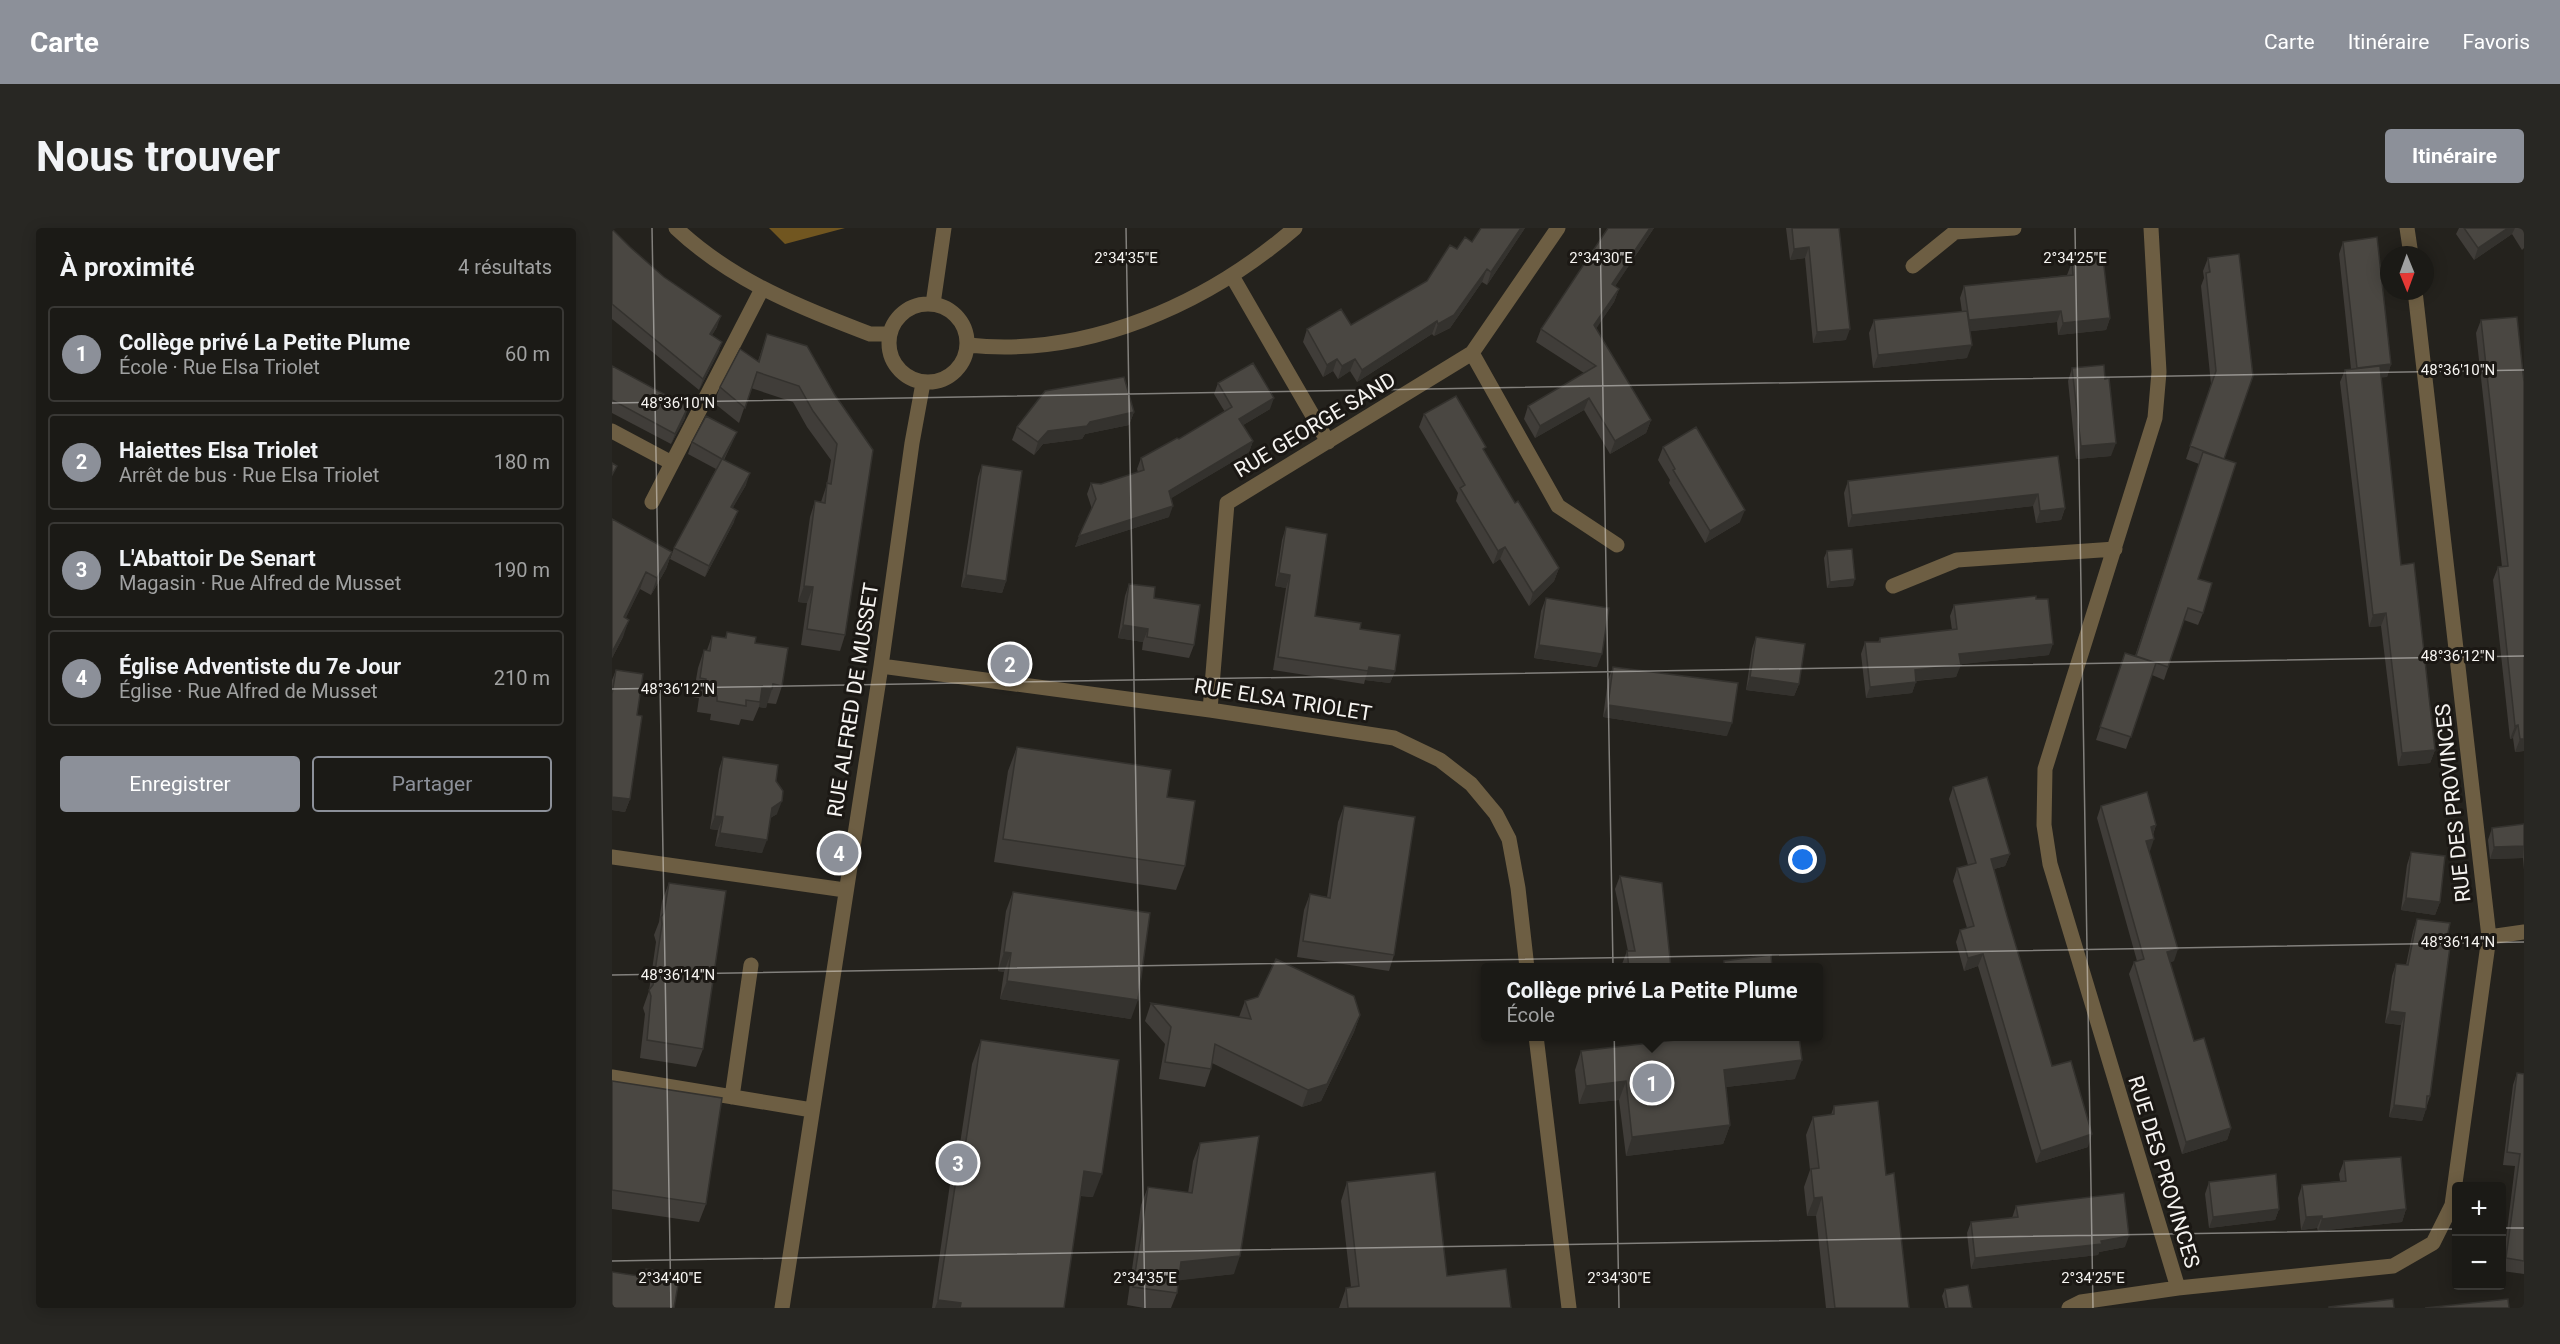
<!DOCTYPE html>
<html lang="fr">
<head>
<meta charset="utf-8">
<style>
	body { margin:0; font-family:Roboto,sans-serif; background:#282723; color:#f1f3f6 }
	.controls { position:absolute; right:18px; bottom:18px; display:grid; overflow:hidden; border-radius:6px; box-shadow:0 3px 15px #0003 }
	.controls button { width:54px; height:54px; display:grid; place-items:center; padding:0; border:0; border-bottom:2px solid #393835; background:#1b1a16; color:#f1f3f6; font:30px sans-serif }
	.compass { position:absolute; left:1768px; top:18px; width:54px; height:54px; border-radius:50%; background:#1b1a16; box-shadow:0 3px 15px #0003; rotate:179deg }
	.you { position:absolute; left:1191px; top:632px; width:21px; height:21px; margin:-15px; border:4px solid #fff; border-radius:50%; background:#1a73e8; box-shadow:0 0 0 9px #1a73e833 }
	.badge { display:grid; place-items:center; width:39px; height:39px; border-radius:50%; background:#8c9099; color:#fff; font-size:20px; font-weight:700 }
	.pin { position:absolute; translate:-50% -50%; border:3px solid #fff; box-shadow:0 2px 6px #0006 }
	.popup { position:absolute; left:869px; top:735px; width:342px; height:78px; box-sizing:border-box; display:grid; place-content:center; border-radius:6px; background:#1b1a16; filter:drop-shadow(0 2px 4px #0005); font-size:20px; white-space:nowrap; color:#a0a1a1 }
	.popup b { font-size:22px; color:#f1f3f6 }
	.popup::after { content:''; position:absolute; left:50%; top:100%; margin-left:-12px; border:12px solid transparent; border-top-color:#1b1a16 }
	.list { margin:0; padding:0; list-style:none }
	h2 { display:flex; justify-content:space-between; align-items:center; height:78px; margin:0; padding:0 24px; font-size:26px }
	h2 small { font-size:20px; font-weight:400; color:#a0a1a1 }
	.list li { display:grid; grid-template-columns:39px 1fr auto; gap:18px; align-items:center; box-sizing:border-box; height:96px; margin:0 12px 12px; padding:0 12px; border:2px solid #393835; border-radius:6px }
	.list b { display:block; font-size:22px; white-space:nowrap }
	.list p { margin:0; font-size:20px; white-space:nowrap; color:#a0a1a1 }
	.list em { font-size:20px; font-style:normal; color:#a0a1a1 }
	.actions { display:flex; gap:12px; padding:18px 24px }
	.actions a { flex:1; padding:14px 0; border:2px solid #8c9099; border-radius:6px; text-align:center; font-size:21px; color:#8c9099 }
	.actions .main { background:#8c9099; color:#fff }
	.map { position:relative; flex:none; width:1912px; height:1080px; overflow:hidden; border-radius:6px }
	header { display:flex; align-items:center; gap:36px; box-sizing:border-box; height:84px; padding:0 30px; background:#8c9099; color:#fff }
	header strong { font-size:28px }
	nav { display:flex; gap:33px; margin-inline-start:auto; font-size:21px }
	.intro { display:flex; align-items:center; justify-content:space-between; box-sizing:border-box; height:144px; padding:0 36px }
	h1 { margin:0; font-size:42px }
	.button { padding:15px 27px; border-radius:6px; background:#8c9099; color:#fff; font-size:21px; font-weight:700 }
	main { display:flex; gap:36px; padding:0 36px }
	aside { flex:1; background:#1b1a16; border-radius:6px; box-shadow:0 3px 15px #0003 }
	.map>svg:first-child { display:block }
	.water { fill:#715620 }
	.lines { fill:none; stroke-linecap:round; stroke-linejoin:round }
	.minor { stroke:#6d5e43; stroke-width:15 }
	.wall { fill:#403d39 }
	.shaded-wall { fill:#34322e }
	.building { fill:#4a4742; stroke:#34322e; stroke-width:1.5 }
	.ticks { fill:none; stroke:#f6f4f1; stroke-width:1.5; stroke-opacity:0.45 }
	.labels { text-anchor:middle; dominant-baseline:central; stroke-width:6; stroke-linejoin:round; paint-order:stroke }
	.street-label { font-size:21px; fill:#f6f4f1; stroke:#1b1814 }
	.ticks-label { font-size:15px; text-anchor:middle; fill:#f6f4f1; stroke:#1b1814; stroke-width:6; stroke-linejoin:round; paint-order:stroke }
</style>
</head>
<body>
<header>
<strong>Carte</strong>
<nav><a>Carte</a><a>Itinéraire</a><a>Favoris</a></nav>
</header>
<div class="intro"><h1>Nous trouver</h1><a class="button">Itinéraire</a></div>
<main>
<aside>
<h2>À proximité<small>4 résultats</small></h2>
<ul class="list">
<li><span class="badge">1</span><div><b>Collège privé La Petite Plume</b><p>École · Rue Elsa Triolet</p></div><em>60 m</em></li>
<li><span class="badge">2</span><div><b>Haiettes Elsa Triolet</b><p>Arrêt de bus · Rue Elsa Triolet</p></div><em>180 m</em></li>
<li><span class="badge">3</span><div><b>L'Abattoir De Senart</b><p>Magasin · Rue Alfred de Musset</p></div><em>190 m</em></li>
<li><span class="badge">4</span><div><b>Église Adventiste du 7e Jour</b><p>Église · Rue Alfred de Musset</p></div><em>210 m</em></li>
</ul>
<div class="actions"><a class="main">Enregistrer</a><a>Partager</a></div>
</aside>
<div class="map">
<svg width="1912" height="1080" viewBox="0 0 1912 1080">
	<rect width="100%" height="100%" fill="#24221d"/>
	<path class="water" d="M157,0H233L173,16Z"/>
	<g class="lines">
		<path class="minor" d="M64,0C116,49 179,76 245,101L258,106H278
			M1539,0L1547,144L1543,190L1433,541L1432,597L1438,636L1566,1060L1781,1038L1821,1015L1840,977L1877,709L1803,63
			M1795,0L1799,27
			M1301,38L1343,4L1402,0
			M620,48L716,214
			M277 115a39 39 0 1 1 78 0a39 39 0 1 1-78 0Z
			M321,76L332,0
			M356,117C475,130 595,76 683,0
			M860,125L946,278L1005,317
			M0,203L60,235
			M40,274L150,61
			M1281,358L1345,332L1503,321
			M269,438L598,482L782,510L828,532L859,556L884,586L897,611L906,660L915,740
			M598,482L615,275L860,125L946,0
			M0,629L233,662
			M1877,709L1912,704
			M924,808L957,1080
			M0,849L200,882
			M120,869L139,737
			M170,1080L269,438L300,215L311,155
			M1457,1080L1469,1074L1566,1060"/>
	</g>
	<path class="wall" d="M913,0L875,57L870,54L838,100L822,108L820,106L745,154L738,143L726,151L721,143L711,149L691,114L695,101L739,97L815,53L845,21L860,14Z
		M996,0H1042L1003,58L1007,61L1002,74L984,100L1039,192L1034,205L998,226L972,182L923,210L912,191L916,178L972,145L924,114L929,101Z
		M1174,0H1227L1234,112L1201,115L1193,30L1178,32Z
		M1847,0H1912V20L1910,22L1900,6L1862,32L1844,6Z
		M0,1L18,19L105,99L100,107L110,114L106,125L87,162L0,91Z
		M1731,14L1779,136L1775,149H1769L1789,337L1823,522L1818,535L1786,538L1769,398L1757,399L1728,154L1733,142L1739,141L1727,26Z
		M1596,30L1612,231L1586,351L1591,385L1586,397L1572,392L1552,452L1540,447L1514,521L1484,512L1513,425L1523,428L1587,236L1574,231L1599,156L1589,58L1592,50L1591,43Z
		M1460,34L1498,90L1494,102L1446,107L1445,94L1358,103L1355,130L1261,140L1257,105L1262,92L1350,84L1348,70L1352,58L1455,47Z
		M1905,89L1912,523L1903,524L1901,510L1898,511L1881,352L1886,339H1890L1864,105L1869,92Z
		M155,106L223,167L233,407L228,423L189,417L195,375L186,374L198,289L203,273L209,274L215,256L219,232L195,199L181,174L139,160L127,195L102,175L108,159L146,133Z
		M0,138L73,190L59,216L0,185Z
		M1460,140L1499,228L1464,231L1456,153Z
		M606,155L658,181L631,197L641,213L637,224L559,270L557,289L463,319L480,281L475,266L479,255L489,256L526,244L525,241L529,230L567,211L613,184L602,166Z
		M522,184L517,197L473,206L470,211L431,216L422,227L400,212L405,199Z
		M812,186L873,224L903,275L947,340L942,353L917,378L888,331L881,336L844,273L846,265L807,199Z
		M125,204L120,215L112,232L134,257L121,279L122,294L93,349L58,331L62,320L104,241L76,226L80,214Z
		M1051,219L1128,294L1093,315L1057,255L1058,252L1046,232Z
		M1446,228L1453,280L1449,292L1424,295L1421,278L1236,299L1232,265L1236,253Z
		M370,237L394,353L390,365L349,359L366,249Z
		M0,291L60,324L54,341L39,367L28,361L14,389L11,409L0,430Z
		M674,299L703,388L748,401L783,443L778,455L753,452L752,456L661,442L674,360L663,358L670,312Z
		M1215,323L1241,358L1215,360L1212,330Z
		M517,356L542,370L582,417L577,430L530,422L531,414L506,410L513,368Z
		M934,370L985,439L922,430L929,383Z
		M1342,377L1437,427L1348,436L1344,449L1304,453L1300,465L1254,470L1249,426L1253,414H1266L1268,410L1340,402L1338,388Z
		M115,404L143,415L170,458L164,476L155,475L154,480L147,479L141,493L129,491L127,497L98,492L99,486L85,484L87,470L81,469L86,440L92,422H95L100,408L113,410Z
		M1144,409L1187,456L1182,468L1134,462L1140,421Z
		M1001,439L1115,508L991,489L996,452Z
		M4,442L25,487L18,571L13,584L0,582V452Z
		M405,519L555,569L573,638L564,662L382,634L396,543Z
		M111,529L164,553L165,586L158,590L150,625L103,618L106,602L98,601L107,541Z
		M1341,559L1398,626L1393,638L1382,641L1395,688L1440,838L1476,919L1424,935L1366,738L1352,743L1344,714L1348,702L1355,700L1341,653L1345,640L1356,637L1337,571Z
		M732,578L782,727L777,743L685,729L692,682L698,666L715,669L726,594Z
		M1489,578L1544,597L1541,607L1537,623L1562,733L1558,734L1582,813L1619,900L1615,912L1570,926L1517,746L1522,734L1525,733L1485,590Z
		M1912,596V642L1911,630L1878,631L1876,612L1880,600Z
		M1799,624L1828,674L1823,687L1789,682L1795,637Z
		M1008,648L1059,740H1011L1010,736L1015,723H1016L1003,661Z
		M57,655L91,821L84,839L28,830L33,786L31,780L37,763L44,714L42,707L47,694L50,673Z
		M401,664L519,791L388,771L392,744L386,743L394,683Z
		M1805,691L1835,710L1818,868L1810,893L1777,889L1789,797L1773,795L1780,748L1784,736L1794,737L1801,703Z
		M633,773L748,787L742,804L709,873L690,879L600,835L599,841L593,859L547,851L553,816L533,793L539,775L627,789Z
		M369,812L481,969L468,968L452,1080H320L339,949L346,929L360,836Z
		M969,823L1183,851L1114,859L1118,897L1111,916L1014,928L1007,872L967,876L963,842Z
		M1905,845L1912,846V1046L1890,1043L1903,938L1891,937L1901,857Z
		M0,853L94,976L87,994L0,981Z
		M1222,878L1274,947L1297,1080H1214L1204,988H1195L1192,959L1198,942L1194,907L1201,889L1219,887Z
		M588,915L622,1046L566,1052L565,1065L559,1080H532L515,1077L529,977L536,959L576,965L581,933Z
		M1732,933L1794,981L1790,994L1706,1003L1705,1000L1689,1002L1686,970L1690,957L1728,953L1727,946Z
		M735,954L835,1048L899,1080H727L734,1060L739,1059L729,973Z
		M1597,954L1667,981L1663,992L1597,1000L1593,966Z
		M1404,978L1513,1019L1487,1024L1486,1027L1359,1041L1355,1005L1359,994L1400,990Z
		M1333,1061L1360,1080H1333L1330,1068Z"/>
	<path class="shaded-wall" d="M909,0H913L875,57L879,44Z
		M1038,0H1042L996,69L1000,56Z
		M1896,0H1903L1900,6L1862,32L1866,20Z
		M1197,19L1193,30L1178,32L1182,21Z
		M875,41L870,54L838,100L822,108L826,96Z
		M1007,61L1002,74L978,110L982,97Z
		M1449,83L1445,94L1352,104L1356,92Z
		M109,88L105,99L94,117L98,106Z
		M1498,90L1494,102L1446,107L1451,95Z
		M825,93L820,106L745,154L750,142Z
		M1238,101L1234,112L1201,115L1205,104Z
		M110,114L106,125L87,162L91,151Z
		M1360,117L1355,130L1261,140L1266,127Z
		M725,131L721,143L711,149L715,137Z
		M743,131L738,143L726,151L730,138Z
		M1779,136L1775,149L1741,153L1745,140Z
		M662,170L658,181L623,202L627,191Z
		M977,170L972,182L923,210L928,198Z
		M76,179L73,190L59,216L63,206Z
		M522,184L517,197L473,206L470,211L431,216L422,227L426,214L436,203Z
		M1039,192L1034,205L998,226L1003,213Z
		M125,204L120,215L106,242L110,231Z
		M641,213L637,224L553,274L557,263Z
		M1504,215L1499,228L1464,231L1469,218Z
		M138,245L134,257L115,290L119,279Z
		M1426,266L1421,278L1236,299L1240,287Z
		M561,278L557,289L463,319L467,308Z
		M1453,280L1449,292L1424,295L1428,283Z
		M1133,282L1128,294L1093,315L1098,303Z
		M126,283L122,294L93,349L97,338Z
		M893,319L888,331L881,336L886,323Z
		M60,324L54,341L39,367L45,350Z
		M947,340L942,353L917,378L921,365Z
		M34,344L28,361L6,406L12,389Z
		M667,345L678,347L674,360L663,358Z
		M354,347L394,353L390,365L349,359Z
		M1243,351L1241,358L1215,360L1218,354Z
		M192,358L201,359L195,375L186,374Z
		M1774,385L1769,398L1757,399L1761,387Z
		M17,392L11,409L0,430V424Z
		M511,397L536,401L531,414L506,410Z
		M1441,416L1437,427L1343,437L1347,426Z
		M927,417L990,426L985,439L922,430Z
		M1349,437L1344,449L1299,453L1303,442Z
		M757,439L783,443L778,455L753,452Z
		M1138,449L1187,456L1182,468L1134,462Z
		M1304,454L1300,465L1254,470L1258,459Z
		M150,460L160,461L154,480L147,479Z
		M996,477L1120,495L1115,508L991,489Z
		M1906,497L1901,510L1898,511L1903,498Z
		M1908,511H1912V523L1903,524Z
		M1823,522L1818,535L1786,538L1790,525Z
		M0,569L18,571L13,584L0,582Z
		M170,573L165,586L155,592L160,580Z
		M103,588L111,589L106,602L98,601Z
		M1544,597L1540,609L1539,599Z
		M108,605L155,612L150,625L103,618Z
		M1542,611L1538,623L1530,625L1534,613Z
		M1912,618L1911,630L1878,631L1882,619Z
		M1398,626L1393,638L1374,643L1379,631Z
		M1794,670L1828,674L1823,687L1789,682Z
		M1566,721L1562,733L1551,736L1555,724Z
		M392,724L399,725L392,744L386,743Z
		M1371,726L1366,738L1352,743L1356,730Z
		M395,753L526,772L519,791L388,771Z
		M1778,783L1793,785L1789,797L1773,795Z
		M748,787L742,804L709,873L690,879L696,862Z
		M1190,832L1183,851L1105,860L1112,842Z
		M1014,853L1007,872L967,876L974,858Z
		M1782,877L1814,881L1810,893L1777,889Z
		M1118,897L1111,916L1014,928L1020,909Z
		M1619,900L1615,912L1570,926L1574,914Z
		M1480,906L1476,919L1424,935L1429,923Z
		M472,943L490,946L481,969L463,967Z
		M1210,969L1204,988H1195L1202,970Z
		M1667,981L1663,992L1597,1000L1601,989Z
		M1794,981L1790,994L1706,1003L1710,991Z
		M1710,988L1705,1000L1689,1002L1694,989Z
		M1517,1008L1513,1019L1487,1024L1486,1027L1359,1041L1363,1030L1489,1013Z
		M628,1028L622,1046L562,1053L569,1034Z
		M326,1072L349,1075L347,1080H323Z"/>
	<path class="building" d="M869,0H909L879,44L875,41L842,87L826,96L825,93L750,142L743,131L730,138L725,131L715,137L695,101L729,81L739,97L815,53L838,17L845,21L853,9L860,14Z
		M996,0H1038L1000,56L1007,61L982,97L1039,192L1003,213L977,170L928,198L916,178L984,138L929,101Z
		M1180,0H1227L1238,101L1205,104L1197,19L1182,21Z
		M1852,0H1896L1866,20Z
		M0,1L18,19L52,49L109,88L98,106L110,114L91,151L0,76Z
		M1765,9L1779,136L1745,140L1731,14Z
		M1627,26L1641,148L1612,231L1578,218L1604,143L1594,45L1598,44L1596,30Z
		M1491,30L1498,90L1451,95L1449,83L1357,92L1352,58L1461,47L1460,34Z
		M1355,83L1360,117L1266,127L1262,92Z
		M1905,89L1912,154V511H1908L1906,497L1903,498L1886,339L1896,338L1869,92Z
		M155,106L195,118L223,167L261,222L233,407L195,401L201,359L192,358L203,273L213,275L215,255L219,256L225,216L201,183L187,158L145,144L133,180L108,159L128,121L147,134Z
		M641,135L662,170L627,191L641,213L557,263L561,278L467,308L484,271L479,255L489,256L532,242L529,230L565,210L567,211L620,179L606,155Z
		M1492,137L1493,151L1497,150L1504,215L1469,218L1460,140Z
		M0,138L76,179L63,206L0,172Z
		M1768,138L1789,337L1802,335L1823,522L1790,525L1774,385L1761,387L1733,142Z
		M512,149L522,184L478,194L475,198L436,203L426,214L405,199L433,163Z
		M844,168L874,219L871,221L903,275L906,273L947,340L921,365L893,319L886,323L848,260L853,257L812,186Z
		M94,188L125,204L110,231L138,245L119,279L126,283L97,338L62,320L110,231L80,214Z
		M1084,199L1133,282L1098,303L1061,242L1063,241L1051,219Z
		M1591,224L1624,235L1586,351L1600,355L1591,385L1576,380L1556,439L1524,428Z
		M1446,228L1453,280L1428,283L1426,266L1240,287L1236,253Z
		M0,235L5,238L0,247Z
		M370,237L410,243L394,353L354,347Z
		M0,291L60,324L45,350L34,344L12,389L17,392L0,424Z
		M674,299L715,306L703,388L749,395L748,401L788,407L783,443L757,439L756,443L666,429L678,347L667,345Z
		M1240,321L1243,351L1218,354L1215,323Z
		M517,356L543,359L542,370L588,377L582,417L535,409L536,401L511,397Z
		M1424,368V371H1436L1441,416L1347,426L1349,437L1303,442L1304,454L1258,459L1253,414H1268V410L1345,401L1342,377Z
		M934,370L997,380L990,426L927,417Z
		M115,404L144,409L143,415L176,420L170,458L161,456L160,461L150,460L148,474L134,472V478L105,473V468L92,465L94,451L88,450L92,422L98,423L100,408L114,410Z
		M1144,409L1193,416L1187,456L1138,449Z
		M1513,425L1544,435L1519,509L1488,499Z
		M1001,439L1126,455L1120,495L996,477Z
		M4,442L31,446L25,487L30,488L18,571L0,569V466Z
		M405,519L559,542L555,569L583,573L573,638L391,611Z
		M111,529L166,537L164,553L171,563L170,573L160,580L155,612L108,605L111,589L103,588Z
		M1375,549L1398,626L1379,631L1395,688L1440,838L1459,833L1480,906L1429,923L1371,726L1356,730L1348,702L1362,698L1345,640L1364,635L1341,559Z
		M1535,564L1544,597L1539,599L1542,611L1534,613L1566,721L1555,724L1582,813L1592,810L1619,900L1574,914L1522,734L1532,731L1489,578Z
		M732,578L803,589L782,727L691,713L698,666L718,670Z
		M1912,596V618L1882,619L1880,600Z
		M1799,624L1833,628L1828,674L1794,670Z
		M1008,648L1050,655L1059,740H1017L1015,723H1023Z
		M57,655L114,663L91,821L35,812L39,768L37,762L41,757L50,696L49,689L52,685Z
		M401,664L538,685L526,772L395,753L399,725L392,724Z
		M1805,691L1838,695L1835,710L1839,711L1818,868H1815L1814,881L1782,877L1793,785L1778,783L1784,736L1796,737Z
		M1159,727L1160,740H1112V733Z
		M664,731L742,768L748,787L715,856L696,862L603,816L599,841L553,834L559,799L539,775L639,791L633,773L646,769Z
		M1098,808H1187L1190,832L1112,842L1118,897L1020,909L1014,853L974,858L969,823Z
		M369,812L507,832L490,946L472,943L452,1080H348L349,1075L326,1072L348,925L352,926Z
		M1905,845L1912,846V1033L1894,1030L1908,926L1895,924Z
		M0,853L110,870L94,976L0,962Z
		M1266,873L1274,947L1282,945L1297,1080H1223L1210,969L1202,970L1199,941L1207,940L1201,889L1222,886V878Z
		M647,908L628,1028L569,1034L565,1065L521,1059L536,959L580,965L588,915Z
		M1789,929L1794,981L1710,991V988L1694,989L1690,957L1734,953L1732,933Z
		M823,944L835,1048L894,1041L899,1080H736L734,1060L747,1058L735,954Z
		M1664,946L1667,981L1601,989L1597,954Z
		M1512,965L1517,1008L1489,1013L1490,1016L1363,1030L1359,994L1406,989L1404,978Z
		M34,1041L68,1046L62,1080H0V1044L33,1049Z
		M1356,1057L1360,1080H1336L1333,1061Z
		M1781,1071L1782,1080H1717V1079Z
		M1896,1071L1897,1080H1813Z"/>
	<path class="ticks" d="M40,0L59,1080M514,0L533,1080M988,0L1007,1080M1463,0L1481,1080M0,175L1912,142M0,461L1912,428M0,747L1912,714M1890,1000H1912M0,1033L1844,1001"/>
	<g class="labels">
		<g class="street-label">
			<text transform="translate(703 197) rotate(-31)">RUE GEORGE SAND</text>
			<text transform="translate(241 472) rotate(-81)">RUE ALFRED DE MUSSET</text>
			<text transform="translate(671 472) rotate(9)">RUE ELSA TRIOLET</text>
			<text transform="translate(1841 575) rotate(-96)">RUE DES PROVINCES</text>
			<text transform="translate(1552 944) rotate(73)">RUE DES PROVINCES</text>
		</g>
	</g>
	<g class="ticks-label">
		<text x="514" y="35">2°34'35"E</text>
		<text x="989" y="35">2°34'30"E</text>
		<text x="1463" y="35">2°34'25"E</text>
		<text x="1846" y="147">48°36'10"N</text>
		<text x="66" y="180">48°36'10"N</text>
		<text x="1846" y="433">48°36'12"N</text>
		<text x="66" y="466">48°36'12"N</text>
		<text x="1846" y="719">48°36'14"N</text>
		<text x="66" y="752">48°36'14"N</text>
		<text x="58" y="1055">2°34'40"E</text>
		<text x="533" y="1055">2°34'35"E</text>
		<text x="1007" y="1055">2°34'30"E</text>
		<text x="1481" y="1055">2°34'25"E</text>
	</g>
</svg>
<div class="controls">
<button>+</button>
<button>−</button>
</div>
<svg class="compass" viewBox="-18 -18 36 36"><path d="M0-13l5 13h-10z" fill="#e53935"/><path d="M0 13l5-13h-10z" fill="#a0a1a1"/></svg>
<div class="you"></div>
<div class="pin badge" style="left:1040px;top:855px">1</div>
<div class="popup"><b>Collège privé La Petite Plume</b>École</div>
<div class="pin badge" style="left:398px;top:436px">2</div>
<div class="pin badge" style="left:346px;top:935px">3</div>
<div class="pin badge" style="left:227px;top:625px">4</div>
</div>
</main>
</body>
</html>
